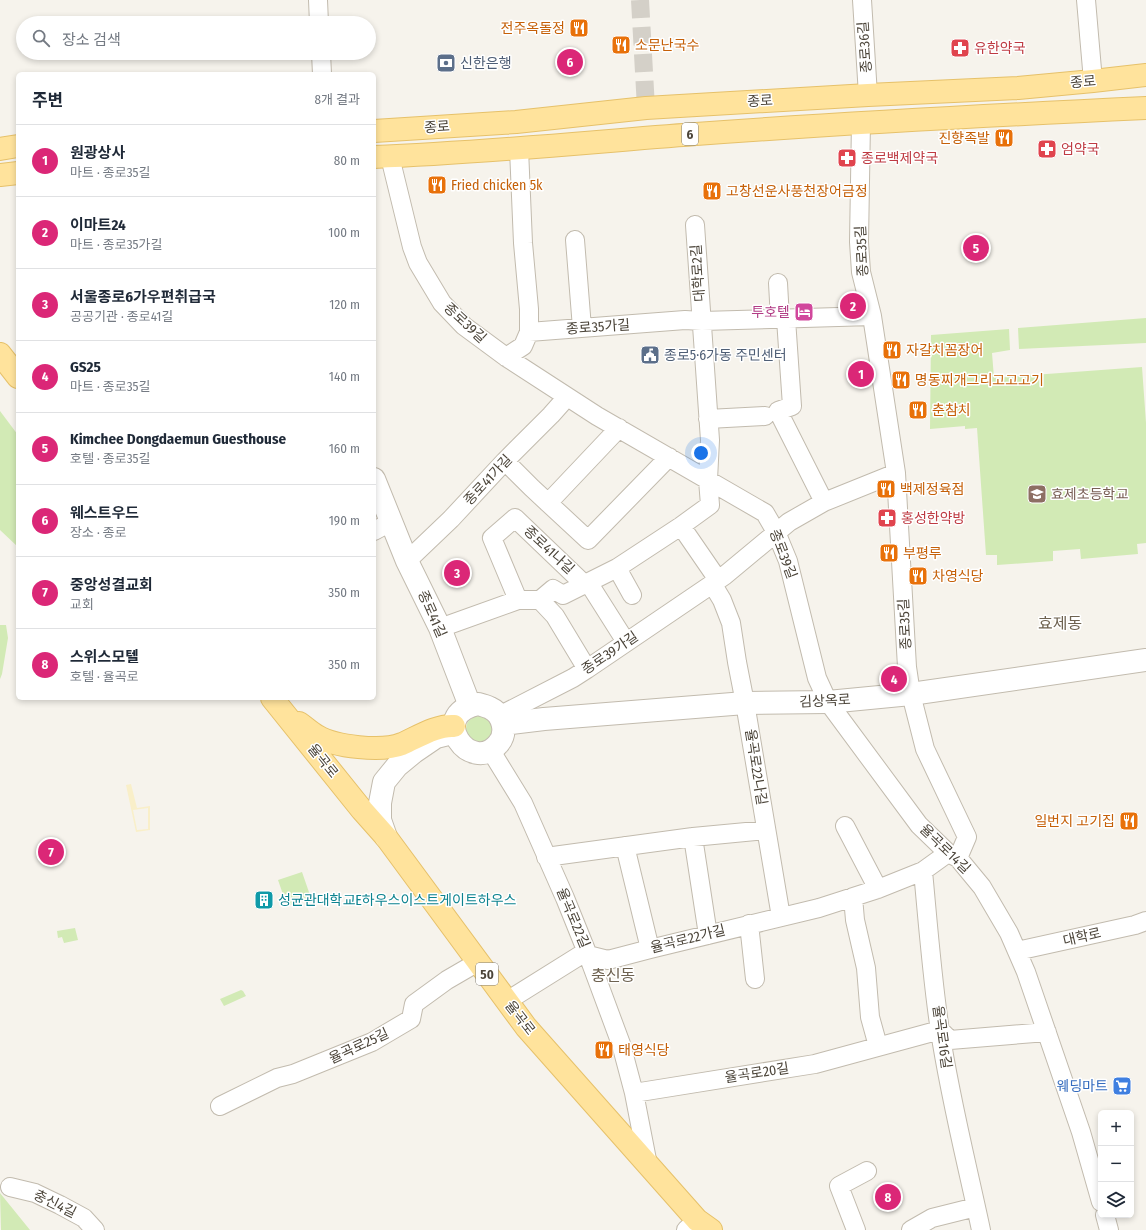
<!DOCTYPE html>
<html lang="ko">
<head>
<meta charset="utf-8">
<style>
	body { margin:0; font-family:"Fira Sans Condensed","Noto Sans KR",sans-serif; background:#f2f2f3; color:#1f2937 }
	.controls { position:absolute; right:12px; bottom:12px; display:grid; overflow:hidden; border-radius:6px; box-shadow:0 2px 6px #0003 }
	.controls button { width:36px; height:36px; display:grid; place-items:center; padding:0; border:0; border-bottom:1px solid #e0e1e3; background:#fff; color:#1f2937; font:20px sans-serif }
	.you { position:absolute; left:701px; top:453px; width:14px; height:14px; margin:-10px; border:3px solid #fff; border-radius:50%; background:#1a73e8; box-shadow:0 0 0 6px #1a73e833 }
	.badge { display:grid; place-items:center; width:26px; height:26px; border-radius:50%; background:#db2777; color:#fff; font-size:13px; font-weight:700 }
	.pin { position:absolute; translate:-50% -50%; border:2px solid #fff; box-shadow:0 1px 4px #0006 }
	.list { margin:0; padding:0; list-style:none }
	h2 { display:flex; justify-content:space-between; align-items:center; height:52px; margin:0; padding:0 16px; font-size:17px }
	h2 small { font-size:13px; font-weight:400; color:#747a83 }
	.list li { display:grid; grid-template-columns:26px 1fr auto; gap:12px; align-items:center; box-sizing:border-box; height:72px; padding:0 16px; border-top:1px solid #e0e1e3 }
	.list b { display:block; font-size:15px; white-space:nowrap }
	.list p { margin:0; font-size:13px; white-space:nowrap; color:#747a83 }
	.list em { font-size:13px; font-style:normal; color:#747a83 }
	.icon { flex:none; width:22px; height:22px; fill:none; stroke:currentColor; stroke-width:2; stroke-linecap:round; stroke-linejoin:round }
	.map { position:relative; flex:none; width:1146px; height:1230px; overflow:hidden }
	.search { position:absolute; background:#fff; box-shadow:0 2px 6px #0003; left:16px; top:16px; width:360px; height:44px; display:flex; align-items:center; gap:10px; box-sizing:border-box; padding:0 14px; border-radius:22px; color:#747a83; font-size:15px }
	.panel { position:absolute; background:#fff; box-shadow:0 2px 6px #0003; left:16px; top:72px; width:360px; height:628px; border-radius:6px }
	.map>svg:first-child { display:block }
	.green { fill:#d2eab5 }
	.sand { fill:#f9efc9; fill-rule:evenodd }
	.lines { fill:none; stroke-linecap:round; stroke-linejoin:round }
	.minor-tunnel { stroke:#d4d0c8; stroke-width:18; stroke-dasharray:18 9; stroke-linecap:butt }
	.minor-casing { stroke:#c2bbae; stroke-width:20 }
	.tertiary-casing { stroke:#c2bbae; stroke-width:24 }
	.primary-casing { stroke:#e6c16a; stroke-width:24 }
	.minor { stroke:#fff; stroke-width:18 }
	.tertiary { stroke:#fff; stroke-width:22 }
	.primary { stroke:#ffe39c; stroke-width:22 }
	.labels { text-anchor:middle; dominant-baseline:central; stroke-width:3; stroke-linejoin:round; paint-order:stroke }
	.shield { fill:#fff; stroke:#817c74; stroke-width:1 }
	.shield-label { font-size:13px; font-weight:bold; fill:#4b4439 }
	.food-label { font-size:14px; fill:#c56008; stroke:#fff; text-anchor:start }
	.street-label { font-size:14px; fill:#4b4439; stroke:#fff }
	.health-label { font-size:14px; fill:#be3a42; stroke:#fff; text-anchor:start }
	.service-label { font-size:14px; fill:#4e5e75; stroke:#fff; text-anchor:start }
	.hotel-label { font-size:14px; fill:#b23c85; stroke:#fff; text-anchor:end }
	.education-label { font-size:14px; fill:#785e54; stroke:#fff; text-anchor:start }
	.culture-label { font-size:14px; fill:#0d838f; stroke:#fff; text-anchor:start }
	.shop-label { font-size:14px; fill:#366cbe; stroke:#fff; text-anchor:end }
	.quarter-label { font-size:16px; fill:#6e6250; stroke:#fff }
</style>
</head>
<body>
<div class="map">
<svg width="1146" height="1230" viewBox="0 0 1146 1230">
	<rect width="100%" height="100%" fill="#f6f3ec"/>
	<path class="green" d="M1146,318V343L1019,349L1018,328Z
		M1009,329L1010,350L992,353L994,378L1142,367L1146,423V543L1137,544L1138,554L1081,559L1080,549L1053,551V561L997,565V555H986L977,428L965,429V426L930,429L931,335Z
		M0,411L18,435V547L0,530Z
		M0,625H6L8,638L2,674L0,679Z
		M466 729a13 13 0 1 1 26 0a13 13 0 1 1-26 0Z
		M302,872L311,898L287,906L278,880Z
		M75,928L78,940L64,943L62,937L58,938L57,931Z
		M241,990L243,991L246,996L224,1006L220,999Z
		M0,1193L30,1230H1Z"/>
	<path class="sand" d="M131,784L137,808L150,806V830L136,832L126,785ZM148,808V829L137,830L133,810Z"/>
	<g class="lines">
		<path class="minor-tunnel" d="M640,0L646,108"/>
		<g class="minor-casing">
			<path id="minor" d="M318,0L319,23
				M862,0L868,95
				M1086,0L1093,81
				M321,53L322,74
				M861,122L859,242L861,272L872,316L896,473L907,667L911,694L925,749L967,837L958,858
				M519,149L523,243L529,309V332
				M390,157L412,247L418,263L442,303L464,326L506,357L597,416L765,513L776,532L788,561L817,678L828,702L919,825L948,853L958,858L982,887L1009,933L1026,972L1081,1132L1101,1202
				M575,240L582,328
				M778,283L780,319
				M786,319L792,406L778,411L824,502
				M506,357L523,346L529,332L685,320L702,321L872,316
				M708,419L765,416
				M505,461L532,488L588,540L669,457
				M548,503L619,428
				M681,526L714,574L716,590L722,600L731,623L737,662L745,703L781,917
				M374,531L391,522
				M407,561L451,519L505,461L551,415L567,397
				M617,568L632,595
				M588,582L626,642
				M518,600L492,538L515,518L584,584
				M540,600L553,589L563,595L617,568L681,526L710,505L708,480L710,440L695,225
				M440,628L518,600H540L555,616L587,669
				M499,716L573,678L587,669L724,576L789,522L824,502L896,473
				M491,751L523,803L565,898L588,955L621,1044L634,1093L648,1165
				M845,826L878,889
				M693,837L708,935
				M625,846L650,949
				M546,857L693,837L766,830
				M923,871C928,924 932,978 940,1031C950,1098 967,1164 981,1230
				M853,897L855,920L866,968L870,1017L878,1046
				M749,924L755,979
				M1017,951L1135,925L1146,921
				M507,1001L579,956L588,955L608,960L650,949L819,908L878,889L923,871L948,853
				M634,1093L815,1064L940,1030L950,1040L1047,1032
				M220,1106L277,1078L293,1074L372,1042L411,1019L414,1004L447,980L478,962
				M10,1187L35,1193L60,1205L84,1218L95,1230
				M1105,1215L1109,1230
				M686,1230L697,1220
				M856,1230L839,1186L867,1171
				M911,1230L932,1218L976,1207"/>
		</g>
		<g class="tertiary-casing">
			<path id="tertiary" d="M374,479L407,561L440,628L470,706
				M478,704C482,705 486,706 490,708C503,714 508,733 498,744C471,776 426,715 478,704Z
				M503,724L544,719L745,703L828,702L911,694L1146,660
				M386,837L380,820V803L384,782L397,766L414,752L436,737L448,734"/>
		</g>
		<g class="primary-casing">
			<path id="primary" d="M374,131L516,122L646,108L868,95L1018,88L1093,81L1146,75
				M0,149L18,146
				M374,157C482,153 589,142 696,134C846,123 996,115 1146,108
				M0,175L18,173
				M0,354L18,377
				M272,698L362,810L386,837L526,1027L697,1220L711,1230
				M299,723C305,727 311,733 317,736C335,747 382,752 402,744C418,737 436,725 454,726"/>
		</g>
		<use href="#minor" class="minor"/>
		<use href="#tertiary" class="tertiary"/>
		<use href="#primary" class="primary"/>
	</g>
	<defs>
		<g id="restaurant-square" transform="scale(1)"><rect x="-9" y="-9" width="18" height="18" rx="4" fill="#e8710a" stroke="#fff"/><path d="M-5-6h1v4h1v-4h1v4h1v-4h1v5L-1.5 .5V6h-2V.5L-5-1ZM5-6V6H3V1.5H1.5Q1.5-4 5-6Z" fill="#fff"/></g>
		<g id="pharmacy-square" transform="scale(1)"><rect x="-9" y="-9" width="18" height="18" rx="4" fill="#e0444e" stroke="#fff"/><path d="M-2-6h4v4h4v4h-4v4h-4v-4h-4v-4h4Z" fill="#fff"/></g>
		<g id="bank-square" transform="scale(1)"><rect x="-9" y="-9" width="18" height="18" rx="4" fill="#5c6f8a" stroke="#fff"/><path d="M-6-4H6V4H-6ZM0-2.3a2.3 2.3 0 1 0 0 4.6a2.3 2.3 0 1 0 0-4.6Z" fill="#fff"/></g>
		<g id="hotel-square" transform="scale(1)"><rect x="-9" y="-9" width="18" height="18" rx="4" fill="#d1479c" stroke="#fff"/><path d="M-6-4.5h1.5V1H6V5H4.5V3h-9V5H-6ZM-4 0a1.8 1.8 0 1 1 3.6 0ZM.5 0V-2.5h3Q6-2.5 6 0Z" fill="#fff"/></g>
		<g id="civic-square" transform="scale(1)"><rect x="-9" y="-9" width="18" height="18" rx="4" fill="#5c6f8a" stroke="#fff"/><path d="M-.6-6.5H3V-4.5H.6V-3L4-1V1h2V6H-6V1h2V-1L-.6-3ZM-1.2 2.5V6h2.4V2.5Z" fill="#fff"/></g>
		<g id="school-square" transform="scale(1)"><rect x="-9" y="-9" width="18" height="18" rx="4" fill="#8d6e63" stroke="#fff"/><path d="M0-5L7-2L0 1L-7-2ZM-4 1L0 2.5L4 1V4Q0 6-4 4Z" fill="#fff"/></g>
		<g id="building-square" transform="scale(1)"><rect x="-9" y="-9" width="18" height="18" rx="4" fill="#0f9aa8" stroke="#fff"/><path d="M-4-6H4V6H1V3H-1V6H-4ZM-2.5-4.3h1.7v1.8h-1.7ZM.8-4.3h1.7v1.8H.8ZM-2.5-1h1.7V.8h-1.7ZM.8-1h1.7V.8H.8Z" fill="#fff"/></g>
		<g id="supermarket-square" transform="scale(1)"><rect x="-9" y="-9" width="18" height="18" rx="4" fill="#3f7fe0" stroke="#fff"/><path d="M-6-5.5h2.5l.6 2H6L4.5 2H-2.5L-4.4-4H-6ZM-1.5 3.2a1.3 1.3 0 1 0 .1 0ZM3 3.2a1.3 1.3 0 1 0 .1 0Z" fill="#fff"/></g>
	</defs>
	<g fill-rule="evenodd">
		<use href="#restaurant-square" x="579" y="28"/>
		<use href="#restaurant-square" x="621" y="45"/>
		<use href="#pharmacy-square" x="960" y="48"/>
		<use href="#bank-square" x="446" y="63"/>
		<use href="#restaurant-square" x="1004" y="138"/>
		<use href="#pharmacy-square" x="1047" y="149"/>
		<use href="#pharmacy-square" x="847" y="158"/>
		<use href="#restaurant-square" x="437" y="185"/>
		<use href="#restaurant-square" x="712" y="191"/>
		<use href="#hotel-square" x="804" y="312"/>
		<use href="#restaurant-square" x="892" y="350"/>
		<use href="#civic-square" x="650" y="355"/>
		<use href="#restaurant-square" x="901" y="380"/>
		<use href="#restaurant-square" x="918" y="410"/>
		<use href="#restaurant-square" x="886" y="489"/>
		<use href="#school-square" x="1037" y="494"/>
		<use href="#pharmacy-square" x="887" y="518"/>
		<use href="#restaurant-square" x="889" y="553"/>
		<use href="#restaurant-square" x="918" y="576"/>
		<use href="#restaurant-square" x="1129" y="821"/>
		<use href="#building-square" x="264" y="900"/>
		<use href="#restaurant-square" x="604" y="1050"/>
		<use href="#supermarket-square" x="1122" y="1086"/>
	</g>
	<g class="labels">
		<g class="shield">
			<rect x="682" y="123" width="16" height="22" rx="3"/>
			<rect x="476" y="963" width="22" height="22" rx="3"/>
		</g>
		<g class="shield-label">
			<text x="690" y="134">6</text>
			<text x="487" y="974">50</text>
		</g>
		<g class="food-label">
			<text x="565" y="28" text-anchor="end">전주옥돌정</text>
			<text x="635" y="45">소문난국수</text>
			<text x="990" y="138" text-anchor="end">진향족발</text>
			<text x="451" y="185">Fried chicken 5k</text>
			<text x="726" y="191">고창선운사풍천장어금정</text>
			<text x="906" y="350">자갈치꼼장어</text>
			<text x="915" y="380">명동찌개그리고고고기</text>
			<text x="932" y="410">춘참치</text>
			<text x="900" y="489">백제정육점</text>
			<text x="903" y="553">부평루</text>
			<text x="932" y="576">차영식당</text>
			<text x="1115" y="821" text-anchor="end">일번지 고기집</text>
			<text x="618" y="1050">태영식당</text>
		</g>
		<g class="street-label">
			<text transform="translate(865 47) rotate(-94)">종로36길</text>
			<text transform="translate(1083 82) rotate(-5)">종로</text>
			<text transform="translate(760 101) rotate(-3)">종로</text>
			<text transform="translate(437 127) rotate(-4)">종로</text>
			<text transform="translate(862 251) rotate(-93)">종로35길</text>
			<text transform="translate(698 273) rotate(-94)">대학로2길</text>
			<text transform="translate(465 323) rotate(43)">종로39길</text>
			<text transform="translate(598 327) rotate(-4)">종로35가길</text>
			<text transform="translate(488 480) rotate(-47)">종로41가길</text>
			<text transform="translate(549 550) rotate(43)">종로41나길</text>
			<text transform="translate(783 554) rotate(69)">종로39길</text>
			<text transform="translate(432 614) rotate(66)">종로41길</text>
			<text transform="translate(905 624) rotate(-93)">종로35길</text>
			<text transform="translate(610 653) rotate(-34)">종로39가길</text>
			<text transform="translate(825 701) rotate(-3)">김상옥로</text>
			<text transform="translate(323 761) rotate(51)">율곡로</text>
			<text transform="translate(756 767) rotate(81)">율곡로22나길</text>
			<text transform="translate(945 849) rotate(44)">율곡로14길</text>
			<text transform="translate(573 918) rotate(67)">율곡로22길</text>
			<text transform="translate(1082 937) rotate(-13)">대학로</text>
			<text transform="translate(688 939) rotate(-14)">율곡로22가길</text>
			<text transform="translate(520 1018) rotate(52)">율곡로</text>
			<text transform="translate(942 1037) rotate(82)">율곡로16길</text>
			<text transform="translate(359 1046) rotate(-25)">율곡로25길</text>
			<text transform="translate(757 1073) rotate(-9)">율곡로20길</text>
			<text transform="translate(55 1204) rotate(26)">충신4길</text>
		</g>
		<g class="health-label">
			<text x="974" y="48">유한약국</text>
			<text x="1061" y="149">엄약국</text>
			<text x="861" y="158">종로백제약국</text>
			<text x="901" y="518">홍성한약방</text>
		</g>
		<g class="service-label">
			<text x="460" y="63">신한은행</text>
			<text x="664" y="355">종로5·6가동 주민센터</text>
		</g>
		<g class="hotel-label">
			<text x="790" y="312">투호텔</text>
		</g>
		<g class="education-label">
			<text x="1051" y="494">효제초등학교</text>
		</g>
		<g class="culture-label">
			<text x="278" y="900">성균관대학교E하우스이스트게이트하우스</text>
		</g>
		<g class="shop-label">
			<text x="1108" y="1086">웨딩마트</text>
		</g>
		<g class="quarter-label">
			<text x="1060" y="623">효제동</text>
			<text x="613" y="975">충신동</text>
		</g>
	</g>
</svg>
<div class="controls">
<button>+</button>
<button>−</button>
<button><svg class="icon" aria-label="layers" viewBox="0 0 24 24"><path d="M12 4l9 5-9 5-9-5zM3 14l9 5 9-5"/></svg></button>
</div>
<div class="you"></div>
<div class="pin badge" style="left:861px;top:374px">1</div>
<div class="pin badge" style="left:853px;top:306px">2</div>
<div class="pin badge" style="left:457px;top:573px">3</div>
<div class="pin badge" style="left:894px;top:679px">4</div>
<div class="pin badge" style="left:976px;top:248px">5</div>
<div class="pin badge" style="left:570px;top:62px">6</div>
<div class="pin badge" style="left:51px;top:852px">7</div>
<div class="pin badge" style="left:888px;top:1197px">8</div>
<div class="search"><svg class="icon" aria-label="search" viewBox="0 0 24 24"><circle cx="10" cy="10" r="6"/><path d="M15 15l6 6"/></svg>장소 검색</div>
<section class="panel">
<h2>주변<small>8개 결과</small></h2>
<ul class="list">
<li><span class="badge">1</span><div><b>원광상사</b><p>마트 · 종로35길</p></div><em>80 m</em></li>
<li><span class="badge">2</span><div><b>이마트24</b><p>마트 · 종로35가길</p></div><em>100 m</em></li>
<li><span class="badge">3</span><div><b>서울종로6가우편취급국</b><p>공공기관 · 종로41길</p></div><em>120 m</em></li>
<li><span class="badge">4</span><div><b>GS25</b><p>마트 · 종로35길</p></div><em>140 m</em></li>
<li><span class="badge">5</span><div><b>Kimchee Dongdaemun Guesthouse</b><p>호텔 · 종로35길</p></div><em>160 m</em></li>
<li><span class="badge">6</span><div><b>웨스트우드</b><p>장소 · 종로</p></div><em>190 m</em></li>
<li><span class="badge">7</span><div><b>중앙성결교회</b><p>교회</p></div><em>350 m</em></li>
<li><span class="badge">8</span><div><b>스위스모텔</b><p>호텔 · 율곡로</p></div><em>350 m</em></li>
</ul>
</section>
</div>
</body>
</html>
